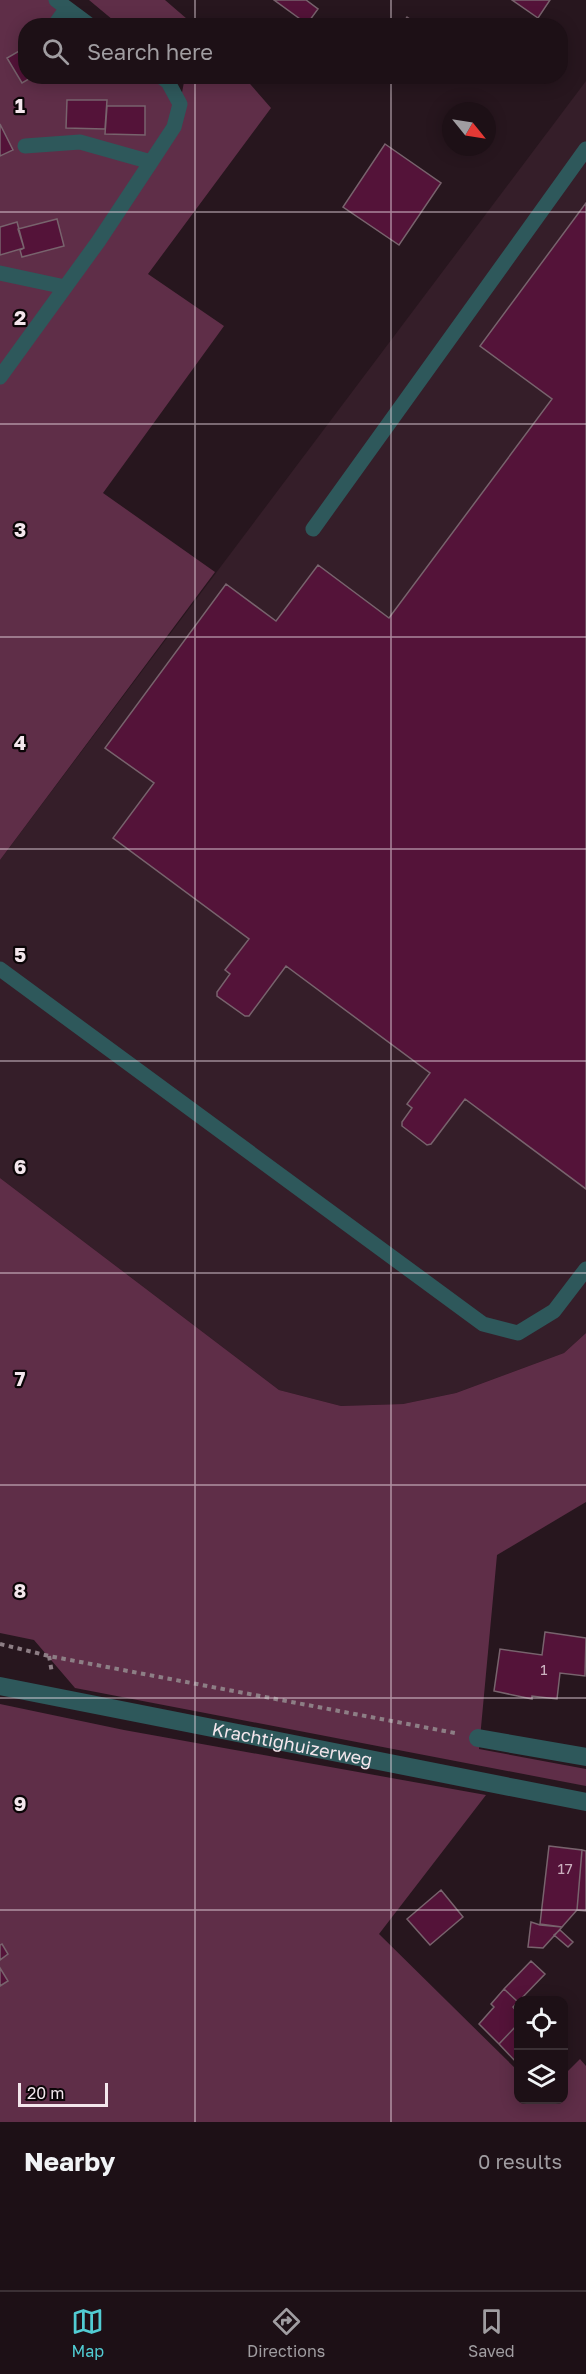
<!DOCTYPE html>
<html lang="en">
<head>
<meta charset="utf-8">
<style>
	body { margin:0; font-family:"Golos Text",sans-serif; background:#25191f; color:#f1f3f6 }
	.controls { position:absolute; right:18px; bottom:18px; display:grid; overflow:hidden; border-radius:12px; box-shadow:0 3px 15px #0003 }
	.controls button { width:54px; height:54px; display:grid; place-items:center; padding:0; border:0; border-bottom:2px solid #3b3035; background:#1d1016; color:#f1f3f6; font:30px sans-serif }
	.compass { position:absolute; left:442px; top:102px; width:54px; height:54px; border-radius:50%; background:#1d1016; box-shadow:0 3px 15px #0003; rotate:120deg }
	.scale { position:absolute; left:18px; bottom:15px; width:90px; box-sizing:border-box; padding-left:6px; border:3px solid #f3e6ec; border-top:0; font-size:16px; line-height:21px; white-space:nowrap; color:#f3e6ec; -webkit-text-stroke:4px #0b0507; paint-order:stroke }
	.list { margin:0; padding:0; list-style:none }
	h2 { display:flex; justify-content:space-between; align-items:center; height:78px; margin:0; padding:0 24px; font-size:26px }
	h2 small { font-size:20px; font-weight:400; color:#a09da1 }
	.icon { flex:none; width:33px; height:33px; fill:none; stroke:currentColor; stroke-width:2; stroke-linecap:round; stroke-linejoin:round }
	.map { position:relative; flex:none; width:586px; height:2122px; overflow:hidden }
	.search { position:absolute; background:#1d1016; box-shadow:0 3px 15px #0003; left:18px; right:18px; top:18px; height:66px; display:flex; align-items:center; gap:15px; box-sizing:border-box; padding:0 21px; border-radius:24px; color:#a09da1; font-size:22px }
	.sheet { height:168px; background:#1d1016 }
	nav { display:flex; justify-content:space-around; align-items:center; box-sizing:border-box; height:84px; border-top:2px solid #3b3035; background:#1d1016; font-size:16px; color:#a09da1 }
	nav a { display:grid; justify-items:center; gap:3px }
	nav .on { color:#51ccd3 }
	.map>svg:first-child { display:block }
	.built { fill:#351e29 }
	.green { fill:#5f2e48 }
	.building { fill:#541339; stroke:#78636d; stroke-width:1.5 }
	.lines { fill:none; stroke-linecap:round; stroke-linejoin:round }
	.path { stroke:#8d7e85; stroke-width:4; stroke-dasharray:4.5 4.5; stroke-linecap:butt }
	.service { stroke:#2e585b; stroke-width:15 }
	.minor { stroke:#2e585b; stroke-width:18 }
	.grid { fill:none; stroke:#f3e6ec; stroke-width:1.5; stroke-opacity:0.55 }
	.labels { text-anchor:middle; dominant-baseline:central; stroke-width:4.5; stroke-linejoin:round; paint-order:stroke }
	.number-label { font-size:15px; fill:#cbb1bf }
	.street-label { font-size:18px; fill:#f3e6ec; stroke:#0b0507 }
	.grid-label { font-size:20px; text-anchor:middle; font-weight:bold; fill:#f3e6ec; stroke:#0b0507; stroke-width:4.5; stroke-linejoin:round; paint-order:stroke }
</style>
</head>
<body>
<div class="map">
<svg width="586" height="2122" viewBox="0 0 586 2122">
	<rect width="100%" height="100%" fill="#27161e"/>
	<path class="built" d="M586,81V1333L564,1353L456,1393L403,1404L341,1406L279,1390L0,1178V860Z"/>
	<path class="green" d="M0,0H56L91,25L26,26V76L160,77L180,103L184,82L178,77H244L271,108L148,274L224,326L103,493L215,572L0,860Z
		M89,0H165L194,25H119Z
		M0,1178L279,1390L341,1406L403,1404L456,1393L564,1353L586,1333V1502L497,1555L479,1749L586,1769V1786L75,1688L34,1640L0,1633Z
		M0,1704L124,1730L486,1795L379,1934L518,2071V2100H564V2075L580,2059L586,2066V2122H0Z"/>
	<path class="building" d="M274,0H306L318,9L307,24Z
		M512,0H550L538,18Z
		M407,17L420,26H401Z
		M26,47V76H34L22,83L7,58Z
		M67,100H107L105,129L66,128Z
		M107,106H145V135L105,134Z
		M0,124L13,150L0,156Z
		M385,144L441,183L399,245L343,207Z
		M586,203V1189L465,1099L431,1144L427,1145L402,1126V1122L412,1108L407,1104L430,1073L286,966L249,1016H245L217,996V992L230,974L225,970L249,939L113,838L154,783L105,748L226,584L276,621L318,565L389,618L552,399L480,346Z
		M57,219L64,246L22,257L20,250L24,248L18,229Z
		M17,222L24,248L0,255V227Z
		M545,1632L586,1638L585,1676L560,1673L557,1699L532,1696V1699L494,1691L500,1649L542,1655Z
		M549,1846L582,1850L577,1910L562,1927L540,1924Z
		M582,1850L586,1851V1911L577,1910Z
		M441,1890L463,1917L430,1945L407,1919Z
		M531,1922L540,1925L562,1927L543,1948L528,1947Z
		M560,1930L573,1942L568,1947L554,1935Z
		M2,1944L8,1954L0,1960V1945Z
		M531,1961L545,1974L518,2002L504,1989Z
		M0,1968L8,1981L0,1986Z
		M504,1989L518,2002L513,2007L518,2013V2024L499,2044L479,2024L494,2007L491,2004Z
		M518,2024V2064L499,2044Z"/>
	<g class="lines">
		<path class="path" d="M0,1644L49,1656L455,1733
			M49,1656L52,1673"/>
		<path class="service" d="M56,0L91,26
			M54,26L67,8
			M25,146L80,142L151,162
			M0,273L65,287
			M0,377L98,242L151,162L174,127L180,104L168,82L160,76
			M313,529L586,149
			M0,969L483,1324L518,1333L554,1311L586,1269"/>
		<g class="minor">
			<path id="s1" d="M0,1686L586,1802"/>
			<path d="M478,1738L586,1757"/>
		</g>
	</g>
	<path class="grid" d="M195,0V26M391,0V26M195,76V2122M391,76V2122M0,212H586M0,424H586M0,637H586M0,849H586M0,1061H586M0,1273H586M0,1485H586M0,1698H586M0,1910H586"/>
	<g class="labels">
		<g class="number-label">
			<text x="544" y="1669">1</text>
			<text x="565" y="1868">17</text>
		</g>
		<g class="street-label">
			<text stroke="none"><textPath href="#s1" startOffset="298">Krachtighuizerweg</textPath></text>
		</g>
	</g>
	<g class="grid-label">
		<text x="20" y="113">1</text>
		<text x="20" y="325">2</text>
		<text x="20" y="537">3</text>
		<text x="20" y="750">4</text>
		<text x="20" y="962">5</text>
		<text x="20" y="1174">6</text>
		<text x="20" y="1386">7</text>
		<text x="20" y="1598">8</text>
		<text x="20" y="1811">9</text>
	</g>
</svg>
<div class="controls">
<button><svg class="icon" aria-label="locate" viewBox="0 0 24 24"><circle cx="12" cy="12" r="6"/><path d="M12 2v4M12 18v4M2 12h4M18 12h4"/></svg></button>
<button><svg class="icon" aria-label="layers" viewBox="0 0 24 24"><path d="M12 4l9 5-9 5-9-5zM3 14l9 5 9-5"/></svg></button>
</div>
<svg class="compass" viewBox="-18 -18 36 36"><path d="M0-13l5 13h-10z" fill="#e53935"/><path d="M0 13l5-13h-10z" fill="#a09da1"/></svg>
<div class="scale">20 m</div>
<div class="search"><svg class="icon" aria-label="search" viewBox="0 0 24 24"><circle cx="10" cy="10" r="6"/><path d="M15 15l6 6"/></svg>Search here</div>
</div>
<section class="sheet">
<h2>Nearby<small>0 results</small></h2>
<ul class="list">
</ul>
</section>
<nav>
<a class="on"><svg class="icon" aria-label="map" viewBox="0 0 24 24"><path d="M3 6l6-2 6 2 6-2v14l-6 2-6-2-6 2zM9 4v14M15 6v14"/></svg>Map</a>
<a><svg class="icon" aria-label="directions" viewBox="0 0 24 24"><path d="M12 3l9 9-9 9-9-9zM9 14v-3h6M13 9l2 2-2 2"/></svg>Directions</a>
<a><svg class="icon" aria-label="saved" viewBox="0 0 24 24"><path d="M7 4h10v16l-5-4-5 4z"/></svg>Saved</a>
</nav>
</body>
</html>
